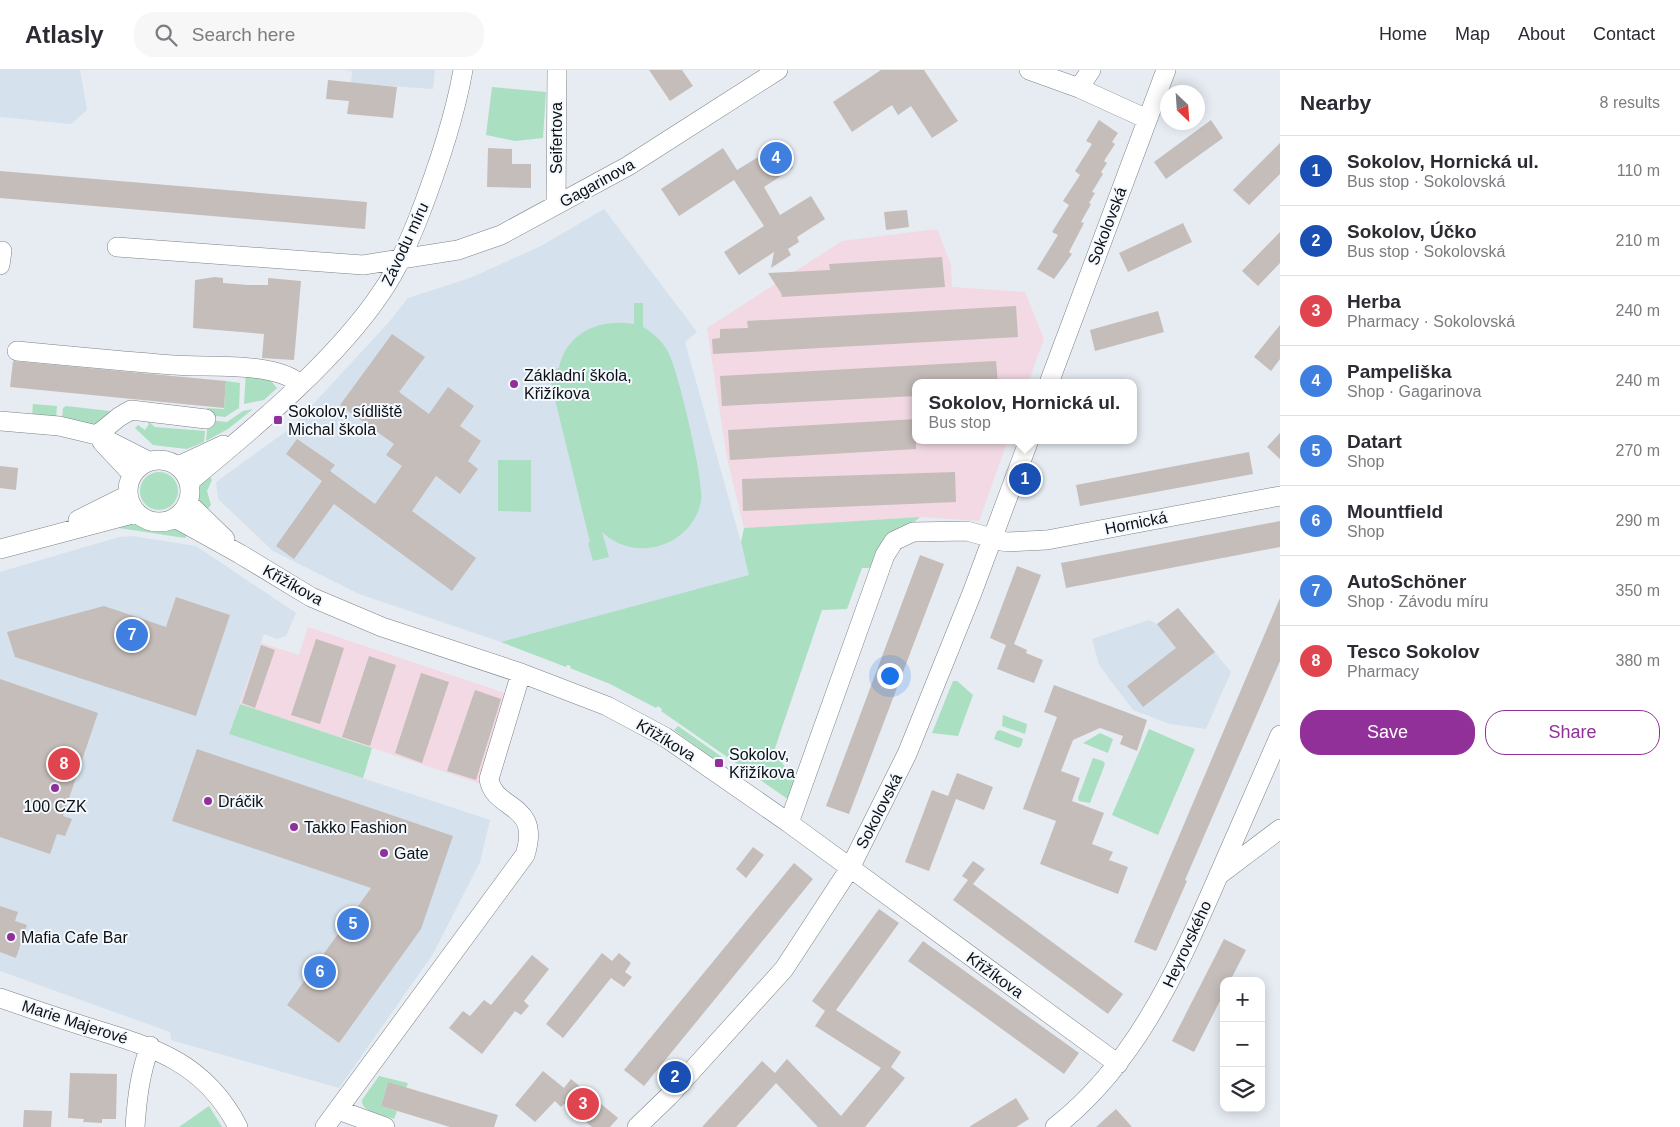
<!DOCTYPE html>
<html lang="en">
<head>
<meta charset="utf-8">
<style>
	body { margin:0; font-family:Arial,sans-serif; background:#f7f7f7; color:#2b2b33 }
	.controls { position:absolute; right:15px; bottom:15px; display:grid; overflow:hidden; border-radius:10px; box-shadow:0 2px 12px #0003 }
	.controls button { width:45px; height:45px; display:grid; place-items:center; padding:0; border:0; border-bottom:1px solid #e1e1e2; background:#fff; color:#2b2b33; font:25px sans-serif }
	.compass { position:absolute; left:1160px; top:15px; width:45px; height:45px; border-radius:50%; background:#fff; box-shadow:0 2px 12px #0003; rotate:155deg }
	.you { position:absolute; left:889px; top:605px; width:18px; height:18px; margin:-12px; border:4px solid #fff; border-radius:50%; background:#1a73e8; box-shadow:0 0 0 8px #1a73e833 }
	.badge { display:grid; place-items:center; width:32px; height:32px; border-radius:50%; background:#913098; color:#fff; font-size:16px; font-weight:700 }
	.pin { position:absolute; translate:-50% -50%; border:2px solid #fff; box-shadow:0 1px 5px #0006 }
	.popup { position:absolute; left:912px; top:309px; width:225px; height:65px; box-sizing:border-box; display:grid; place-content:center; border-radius:10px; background:#fff; filter:drop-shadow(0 1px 4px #0005); font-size:16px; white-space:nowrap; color:#7c7c81 }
	.popup b { font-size:19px; color:#2b2b33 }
	.popup::after { content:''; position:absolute; left:50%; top:100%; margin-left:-10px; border:10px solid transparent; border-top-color:#fff }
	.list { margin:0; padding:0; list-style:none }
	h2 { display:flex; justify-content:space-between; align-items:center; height:65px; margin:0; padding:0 20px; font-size:21px }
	h2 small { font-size:16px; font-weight:400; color:#7c7c81 }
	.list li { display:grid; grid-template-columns:32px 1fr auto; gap:15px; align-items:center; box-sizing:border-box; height:70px; padding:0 20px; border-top:1px solid #e1e1e2 }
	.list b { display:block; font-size:19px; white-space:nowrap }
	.list p { margin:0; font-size:16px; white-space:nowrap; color:#7c7c81 }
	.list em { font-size:16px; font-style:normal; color:#7c7c81 }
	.actions { display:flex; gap:10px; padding:15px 20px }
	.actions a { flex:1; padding:11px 0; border:1px solid #913098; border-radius:20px; text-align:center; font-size:18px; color:#913098 }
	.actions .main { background:#913098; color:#fff }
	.icon { flex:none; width:28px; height:28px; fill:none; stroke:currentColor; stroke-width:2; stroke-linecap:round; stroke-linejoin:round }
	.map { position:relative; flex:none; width:1280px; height:1057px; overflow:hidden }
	header { display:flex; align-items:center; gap:30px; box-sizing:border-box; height:70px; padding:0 25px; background:#fff; border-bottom:1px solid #e1e1e2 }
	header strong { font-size:24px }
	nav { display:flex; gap:28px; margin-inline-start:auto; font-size:18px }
	.search { width:350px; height:45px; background:#f7f7f7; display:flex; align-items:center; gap:12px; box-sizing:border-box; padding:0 18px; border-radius:20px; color:#7c7c81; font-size:19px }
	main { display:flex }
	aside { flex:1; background:#fff }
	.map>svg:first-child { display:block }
	.built { fill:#d5e1ec }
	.industrial { fill:#f2d9e3 }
	.green { fill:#aadfc1 }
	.building { fill:#c5bdb9 }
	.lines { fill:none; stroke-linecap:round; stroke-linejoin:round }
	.minor-casing { stroke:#7d8287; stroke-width:20 }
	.minor { stroke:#fff; stroke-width:19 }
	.poi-dot { fill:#913098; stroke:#f3f9ff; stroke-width:2 }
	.labels { text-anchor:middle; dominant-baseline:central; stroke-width:4; stroke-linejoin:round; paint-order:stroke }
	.street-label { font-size:16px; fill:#0e1012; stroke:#f3f9ff }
	.poi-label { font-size:16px; fill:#0e1012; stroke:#f3f9ff; text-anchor:start }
</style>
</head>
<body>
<header>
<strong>Atlasly</strong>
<div class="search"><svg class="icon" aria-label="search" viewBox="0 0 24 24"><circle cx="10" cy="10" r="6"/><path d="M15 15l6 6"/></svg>Search here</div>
<nav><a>Home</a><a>Map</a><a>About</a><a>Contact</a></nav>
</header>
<main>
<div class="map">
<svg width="1280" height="1057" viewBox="0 0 1280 1057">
	<rect width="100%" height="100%" fill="#e6ecf2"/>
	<path class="built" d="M0,0H80L87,40L71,54L0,47Z
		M345,0H435L433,19L351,13L352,1Z
		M604,139L697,262L685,272L750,505L501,572L359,524L273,481L218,429L216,412L292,357L389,252L408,228L470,208L541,176Z
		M132,466L196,476L296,543L286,566L277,569L264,564L229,664L490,750L480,792L433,884L339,1018L171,970L170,962L0,901V502L119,467Z
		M1178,538L1231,602L1206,659L1170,654L1133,640L1099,595L1092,569L1149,550L1157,554Z"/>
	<path class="industrial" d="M937,159L951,195L952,217L1025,222L1044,269L1028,313H916V370H1008L979,451L920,447L744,458L727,388L707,258L842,171Z
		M308,557L511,625L481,714L240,634L261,573L299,585Z"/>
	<path class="green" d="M492,17L546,22L543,68L515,71L486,65Z
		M634,233H643V257C653,263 661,270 667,280C678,298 705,414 701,432C696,455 677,473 654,477C635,481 616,475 602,462L609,487L593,491L588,473L590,472L548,301L559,298C566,262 601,248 634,254Z
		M246,302L271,311L277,318L264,330L244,334Z
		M226,311L240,313L239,338L225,347L207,345V338L224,339Z
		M33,334L57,336L56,349L32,346Z
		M66,336L110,341L112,343L96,355L62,349L63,338Z
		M253,339L228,359L206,371L208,350L227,352L243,341Z
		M144,348L155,357L205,361L204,372L187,379L153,375L135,358L138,355L145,360L149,354Z
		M498,390H531V442L498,441Z
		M140 421a19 19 0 1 1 38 0a19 19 0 1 1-38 0Z
		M209,405L212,410L207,421L211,435L205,442L197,424L200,415Z
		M920,447L902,463L877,498H862L847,539L822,540L774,681L799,718L792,732L661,641L662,639L658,636L656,638L610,614L570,598L571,596L567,595L566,597L501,572L749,505L741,472L744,458Z
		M117,452C130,452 140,455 153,457C167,460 174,458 190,462L185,468L119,458Z
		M953,611H957L973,625L958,666L932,663Z
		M240,634L372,678L363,708L229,664Z
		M1003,645L1027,654L1025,664L1002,656Z
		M678,656L722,687L718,692L674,660Z
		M1149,659L1195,679L1158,765L1112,745Z
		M1000,660L1023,669L1021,676L1018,678L994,669L997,661Z
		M1100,663L1113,669L1108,683L1083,673Z
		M1093,688L1103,691L1105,694L1090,733L1079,731L1078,728Z
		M379,1006L408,1013L406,1018L388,1012L381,1036L397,1041L394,1049C384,1045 361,1043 362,1030Z
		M209,1036L222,1057H179Z"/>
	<path class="building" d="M649,0H682L693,16L670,31Z
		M881,0H924L958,51L932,68L911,36L898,45L892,35L852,62L833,32Z
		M328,10L397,17L393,48L347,44L349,31L326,29Z
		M1099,50L1118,63L1112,72L1115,74L1104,91L1107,93L1101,102L1103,104L1092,122L1095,123L1089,133L1091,134L1081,152L1084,153L1069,182L1072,184L1054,209L1037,199L1058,165L1052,162L1069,135L1063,131L1080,105L1075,101L1092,74L1086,71Z
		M1211,50L1223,68L1166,109L1154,92Z
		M1280,73V104L1249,135L1233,120Z
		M778,75L793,98L764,117L780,145L811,126L825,149L797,167L799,172L788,179L791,185L771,198L774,182L739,205L724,182L764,156L734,110L679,146L661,119L723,78L737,100Z
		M488,78L512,79V94H531V118L487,117Z
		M0,101L367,132L365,159L0,128Z
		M907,140L909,157L886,160L884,142Z
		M1183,153L1192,172L1128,202L1119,183Z
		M1280,162V193L1258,216L1242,201Z
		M942,187L945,217L782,227L781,223L768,203L830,200L829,194Z
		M215,207L223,208V213L248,215H268V208L301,211L294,290L262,288L264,264L193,258L195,210Z
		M1016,236L1018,267L713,284L712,269L720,268V259L748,258L747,251Z
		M1158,241L1164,262L1095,281L1090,260Z
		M1280,255V289L1271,301L1254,287Z
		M392,264L425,287L399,322L429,344L448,317L474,336L460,356L481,371L468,391L478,399L460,424L436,406L412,441L476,488L452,521L334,434L294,489L276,476L322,411L286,384L297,369L335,395L330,401L375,434L402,396L386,385L394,374L340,335Z
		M13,291L226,311L224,338L10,317Z
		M996,291L998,313H916V326L722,336L720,306Z
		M916,349V379L730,390L728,360Z
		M1280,363V389L1267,377Z
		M1249,382L1253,404L1080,436L1076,415Z
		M0,396L18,398L16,420L0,418Z
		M955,402L956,432L743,441L742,409Z
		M1280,451V477L1066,518L1061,493Z
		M920,485L944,494L849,744L826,736Z
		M1017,496L1041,505L1014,574L1027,580L1026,583L1043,590L1034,613L997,599L1006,575L990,568Z
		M176,527L230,545L196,646L15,587L7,562L104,536L166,557Z
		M1280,528V591L1185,810L1187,811L1156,881L1134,872Z
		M1178,538L1215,582L1143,637L1127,616L1176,578L1157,554Z
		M316,569L344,578L320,654L291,645Z
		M261,575L275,580L255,638L242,633Z
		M369,586L396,595L370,676L342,667Z
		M421,603L449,612L422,693L395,683Z
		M0,609L98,643L63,746L72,749L65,766L57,764L50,784L0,767Z
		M1054,615L1147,650L1137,681L1120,674L1123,666L1100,658L1073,670L1061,701L1080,708L1072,731L1104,743L1092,774L1113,782L1109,790L1128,797L1118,824L1040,794L1056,751L1023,739L1057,647L1044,642Z
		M475,620L501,629L476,710L447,701Z
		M197,679L453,766L421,859L339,973L287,935L371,818L172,751Z
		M957,703L993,717L984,740L956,729L929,801L905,792L932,720L948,726Z
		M753,777L764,785L746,808L736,799Z
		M973,791L985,799L973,814L1123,924L1108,944L953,830L968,810L962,806Z
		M794,793L813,809L644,1016L624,1000Z
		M0,836L18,842L15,851L27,855L16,888L0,882Z
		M879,839L899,853L836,940L901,982L891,997L905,1008L865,1057H818L776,1013L736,1057H702L762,991L775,1003L787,989L841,1046L881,998L815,956L825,941L812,931Z
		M1224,869L1246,880L1230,911H1224V923L1194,982L1172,971Z
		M923,871L1079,983L1064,1004L908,891Z
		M602,883L612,891L619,883L631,893L625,902L632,907L624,917L611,908L563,968L546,954Z
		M532,885L549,899L524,931L529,936L521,945L515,941L482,984L449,958L463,941L470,946L484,930L491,935Z
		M543,1001L564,1018L571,1009L618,1048L610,1057H592L564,1034L561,1037L555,1031L535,1052L515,1035Z
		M70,1003L117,1004L116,1049H102V1053L83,1052L84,1049L68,1048Z
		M388,1012L498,1045L494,1057H450L381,1036Z
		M1016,1028L1029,1049L1016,1057H969Z
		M1116,1039L1132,1057H1096Z
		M24,1040L52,1041L51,1057H23Z"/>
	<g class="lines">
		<g class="minor-casing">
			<path id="minor" d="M1029,0L1079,18L1147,49
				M1079,18L1091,0
				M556,135L557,0
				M117,177L363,195L458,180L501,165L628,96L778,0
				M0,195L2,181
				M17,281C69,286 121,291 173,295C207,298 274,291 300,314
				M1049,313L1166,0
				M0,351L59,356L97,365L148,391
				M97,365L119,347L131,340L206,349
				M102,372L132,404
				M128 421a31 31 0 1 1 62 0a31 31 0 1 1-62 0Z
				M178,396L223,375
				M189,412C254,358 336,291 383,220C398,198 408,173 418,149C437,100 454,51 463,0
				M188,433L225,469
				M175,448L240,484L311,527L382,557L521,603L607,636L665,667L789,753L1118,994
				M78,450L128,425
				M0,479L136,443
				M789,753L885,485L894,471L913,462L967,461L1006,472L1047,470L1280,426
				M1219,805L1280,759
				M0,928C29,938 58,948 87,957C152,977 204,991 238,1057
				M338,1040L385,1057
				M135,1057C137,1028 140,1003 150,976
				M325,1057L525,785C542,732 494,741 489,709L521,603
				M637,1057L669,1026L784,899L850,798L907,684L972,523L1029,370
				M1055,1057C1133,996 1174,907 1213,818C1235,767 1258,716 1280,665"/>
		</g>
		<use href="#minor" class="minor"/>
	</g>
	<g class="poi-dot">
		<circle cx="514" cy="314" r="5"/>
		<rect x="273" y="345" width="10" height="10" rx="2.5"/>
		<rect x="714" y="688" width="10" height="10" rx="2.5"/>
		<circle cx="55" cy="718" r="5"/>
		<circle cx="208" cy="731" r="5"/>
		<circle cx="294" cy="757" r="5"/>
		<circle cx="384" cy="783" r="5"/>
		<circle cx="11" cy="867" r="5"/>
	</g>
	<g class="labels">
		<g class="street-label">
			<text transform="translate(556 68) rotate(-90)">Seifertova</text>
			<text transform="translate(597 113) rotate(-29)">Gagarinova</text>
			<text transform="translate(1107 156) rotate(-69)">Sokolovská</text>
			<text transform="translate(405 174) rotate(-65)">Závodu míru</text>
			<text transform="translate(1136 453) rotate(-11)">Hornická</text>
			<text transform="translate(293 515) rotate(29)">Křižíkova</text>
			<text transform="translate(666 670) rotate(31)">Křižíkova</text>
			<text transform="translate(879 741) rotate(-63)">Sokolovská</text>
			<text transform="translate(1187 874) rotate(-65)">Heyrovského</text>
			<text transform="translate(995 905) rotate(36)">Křižíkova</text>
			<text transform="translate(75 952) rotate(18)">Marie Majerové</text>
		</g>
		<g class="poi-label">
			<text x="524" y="305">Základní škola,<tspan x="524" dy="18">Křižíkova</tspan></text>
			<text x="288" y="341">Sokolov, sídliště<tspan x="288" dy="18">Michal škola</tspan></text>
			<text x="729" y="684">Sokolov,<tspan x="729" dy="18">Křižíkova</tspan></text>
			<text x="218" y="731">Dráčik</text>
			<text x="55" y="736" text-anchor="middle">100 CZK</text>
			<text x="304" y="757">Takko Fashion</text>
			<text x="394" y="783">Gate</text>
			<text x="21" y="867">Mafia Cafe Bar</text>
		</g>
	</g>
</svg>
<div class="controls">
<button>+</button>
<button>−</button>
<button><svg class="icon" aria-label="layers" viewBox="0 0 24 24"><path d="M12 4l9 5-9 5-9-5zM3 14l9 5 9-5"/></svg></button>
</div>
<svg class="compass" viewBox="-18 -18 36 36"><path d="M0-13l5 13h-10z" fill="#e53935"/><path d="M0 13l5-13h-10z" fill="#7c7c81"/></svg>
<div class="you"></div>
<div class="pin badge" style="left:1025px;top:409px;background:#1a4fb4">1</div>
<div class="popup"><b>Sokolov, Hornická ul.</b>Bus stop</div>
<div class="pin badge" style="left:675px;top:1007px;background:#1a4fb4">2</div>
<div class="pin badge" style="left:583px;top:1034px;background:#e0444e">3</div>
<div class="pin badge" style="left:776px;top:88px;background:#3f7fe0">4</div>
<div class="pin badge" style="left:353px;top:854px;background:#3f7fe0">5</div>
<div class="pin badge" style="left:320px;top:902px;background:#3f7fe0">6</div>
<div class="pin badge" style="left:132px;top:565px;background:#3f7fe0">7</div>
<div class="pin badge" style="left:64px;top:694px;background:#e0444e">8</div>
</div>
<aside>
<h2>Nearby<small>8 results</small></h2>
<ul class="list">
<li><span class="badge" style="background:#1a4fb4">1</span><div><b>Sokolov, Hornická ul.</b><p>Bus stop · Sokolovská</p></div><em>110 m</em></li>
<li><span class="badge" style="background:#1a4fb4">2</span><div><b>Sokolov, Účko</b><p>Bus stop · Sokolovská</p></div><em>210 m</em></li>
<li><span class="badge" style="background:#e0444e">3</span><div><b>Herba</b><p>Pharmacy · Sokolovská</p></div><em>240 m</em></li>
<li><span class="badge" style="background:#3f7fe0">4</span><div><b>Pampeliška</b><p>Shop · Gagarinova</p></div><em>240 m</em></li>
<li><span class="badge" style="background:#3f7fe0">5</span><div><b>Datart</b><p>Shop</p></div><em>270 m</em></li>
<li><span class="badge" style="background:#3f7fe0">6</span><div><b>Mountfield</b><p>Shop</p></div><em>290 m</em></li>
<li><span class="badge" style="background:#3f7fe0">7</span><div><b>AutoSchöner</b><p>Shop · Závodu míru</p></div><em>350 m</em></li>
<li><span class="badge" style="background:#e0444e">8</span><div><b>Tesco Sokolov</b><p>Pharmacy</p></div><em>380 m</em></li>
</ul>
<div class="actions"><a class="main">Save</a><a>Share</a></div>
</aside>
</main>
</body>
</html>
